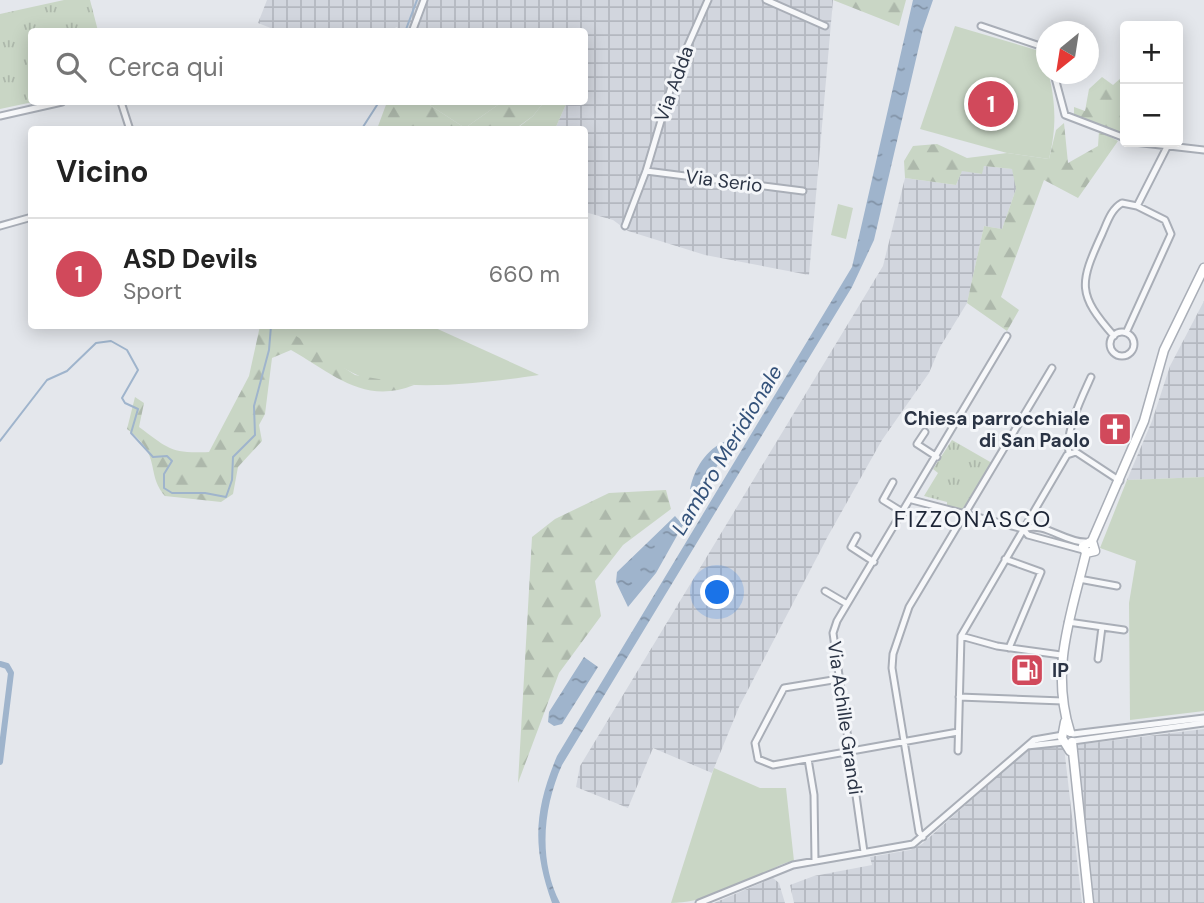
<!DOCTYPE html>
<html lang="it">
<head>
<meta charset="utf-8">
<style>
	body { margin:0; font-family:"DM Sans",sans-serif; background:#f2f2f2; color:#222 }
	.controls { position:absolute; right:21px; top:21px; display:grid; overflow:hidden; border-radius:7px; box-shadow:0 4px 18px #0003 }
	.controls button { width:63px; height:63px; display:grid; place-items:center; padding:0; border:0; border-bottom:2px solid #e0e0e0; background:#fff; color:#222; font:35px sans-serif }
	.compass { position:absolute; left:1036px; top:21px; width:63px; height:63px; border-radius:50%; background:#fff; box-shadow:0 4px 18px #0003; rotate:210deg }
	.you { position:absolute; left:718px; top:593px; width:24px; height:24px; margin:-18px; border:5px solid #fff; border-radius:50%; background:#1a73e8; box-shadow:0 0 0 10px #1a73e833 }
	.badge { display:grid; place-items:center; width:46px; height:46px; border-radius:50%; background:#d1495b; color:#fff; font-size:23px; font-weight:700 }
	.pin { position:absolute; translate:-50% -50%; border:4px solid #fff; box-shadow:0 2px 7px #0006 }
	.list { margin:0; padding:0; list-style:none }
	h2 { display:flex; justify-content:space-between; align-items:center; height:91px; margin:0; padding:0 28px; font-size:30px }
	h2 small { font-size:23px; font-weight:400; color:#767676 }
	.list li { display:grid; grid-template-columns:46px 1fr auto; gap:21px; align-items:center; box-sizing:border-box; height:112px; padding:0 28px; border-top:2px solid #e0e0e0 }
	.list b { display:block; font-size:26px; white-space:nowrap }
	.list p { margin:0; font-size:23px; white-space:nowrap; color:#767676 }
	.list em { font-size:23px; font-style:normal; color:#767676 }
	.icon { flex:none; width:38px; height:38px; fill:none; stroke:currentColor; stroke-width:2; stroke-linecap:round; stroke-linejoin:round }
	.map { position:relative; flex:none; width:1204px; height:903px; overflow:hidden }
	.search { position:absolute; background:#fff; box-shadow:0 4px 18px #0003; left:28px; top:28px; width:560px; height:77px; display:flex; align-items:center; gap:18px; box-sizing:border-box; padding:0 24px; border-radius:7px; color:#767676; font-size:26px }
	.panel { position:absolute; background:#fff; box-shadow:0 4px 18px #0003; left:28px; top:126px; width:560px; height:203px; border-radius:7px }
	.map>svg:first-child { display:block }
	.industrial { fill:url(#industrial-grid) }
	.green { fill:#c9d6c5 }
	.forest { fill:url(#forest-firs) }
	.park { fill:url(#park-tufts) }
	.water { fill:url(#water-ripples) }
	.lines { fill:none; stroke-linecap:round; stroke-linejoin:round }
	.stream { stroke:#9fb4cc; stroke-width:2 }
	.canal { stroke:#9fb4cc; stroke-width:6 }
	.minor-casing { stroke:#a9aeb7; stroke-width:9 }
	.secondary-casing { stroke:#a9aeb7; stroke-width:11 }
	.minor { stroke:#f7f8fa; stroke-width:5 }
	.secondary { stroke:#fff; stroke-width:8 }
	.labels { text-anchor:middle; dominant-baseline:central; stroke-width:6; stroke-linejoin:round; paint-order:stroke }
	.street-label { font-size:19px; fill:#2b3445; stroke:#f4f6f9 }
	.poi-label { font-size:19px; font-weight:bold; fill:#2b3445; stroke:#f4f6f9; text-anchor:end }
	.water-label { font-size:21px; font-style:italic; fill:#34527a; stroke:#f4f6f9 }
	.quarter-label { font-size:23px; letter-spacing:2px; fill:#1d2536; stroke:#f4f6f9 }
</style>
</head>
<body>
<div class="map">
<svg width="1204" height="903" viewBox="0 0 1204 903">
	<defs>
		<pattern id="industrial-grid" width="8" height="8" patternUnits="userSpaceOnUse" patternTransform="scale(1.75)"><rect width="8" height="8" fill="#d2d6de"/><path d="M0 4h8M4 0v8" fill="none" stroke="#b4b8c0"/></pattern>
		<pattern id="forest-firs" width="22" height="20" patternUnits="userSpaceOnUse" patternTransform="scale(1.75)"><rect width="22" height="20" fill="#c9d6c5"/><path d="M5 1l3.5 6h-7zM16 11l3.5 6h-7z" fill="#adb8ab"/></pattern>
		<pattern id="park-tufts" width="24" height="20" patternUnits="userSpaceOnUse" patternTransform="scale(1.75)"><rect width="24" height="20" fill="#c9d6c5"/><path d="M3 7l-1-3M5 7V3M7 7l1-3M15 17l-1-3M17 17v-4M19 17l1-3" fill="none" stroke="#adb8ab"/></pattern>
		<pattern id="water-ripples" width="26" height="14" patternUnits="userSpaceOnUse" patternTransform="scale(1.75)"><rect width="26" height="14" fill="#9fb4cc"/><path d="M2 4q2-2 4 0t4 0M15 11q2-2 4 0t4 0" fill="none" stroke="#8293a7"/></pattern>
	</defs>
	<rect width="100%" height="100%" fill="#e4e7ec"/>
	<path class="industrial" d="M267,0H833L809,275L705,255L628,231L613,220L585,212L584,130L555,129L567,102H584V32H406L396,27L393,32H281L258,23Z
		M984,166L1012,169L1016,177V189L1002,229L984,226L967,303L940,347L929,373L882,440L828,536L739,707L712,773L653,748L628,808L576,787L580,766L883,266L905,178L956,185L962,170L981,174Z
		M1204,301V477L1127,480L1152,421L1170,366Z
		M1204,729V903H1093L1076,745Z
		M1059,745L1064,747L1082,903H794L790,885L814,876L872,865L870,857L910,850L922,844L1028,749Z
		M773,878L779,883L785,903H714Z"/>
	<path class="green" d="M955,26L1043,52C1054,91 1059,117 1049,159L1007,153L920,129Z
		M425,102H502L465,128Z
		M544,102H567L555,129L515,130L533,116Z
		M838,204L853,208L846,239L831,235Z
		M281,326H431L539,375C493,382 395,395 353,373C327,360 303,343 281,326Z
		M1204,477V711L1130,720L1129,603L1136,561L1100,548L1127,480Z
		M714,768L760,788H786L794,861C781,863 771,870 759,876C731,889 701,903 671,903Z"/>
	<path class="forest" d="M833,0H906L899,26Z
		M1102,77L1113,85L1122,77L1125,80L1121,134L1074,116V107L1085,111L1089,89Z
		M387,102H425L465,128L502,102H544L533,116L515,129H377Z
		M1064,123L1068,163L1098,146L1099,131L1118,141L1078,198L1044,180L1001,297L1019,310L1007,331L967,303L984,226L1002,229L1016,189L1012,169L984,166L982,174L962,171L956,185L905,178L904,161L913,146L937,144L967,158L1007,153L1049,159L1056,130Z
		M260,326H281L355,375L414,385C364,405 333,374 291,350L272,358L265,414L259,425L262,441L238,467L233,494L221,502L165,496C145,472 163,456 127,429L135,397L144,403L139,427C168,448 170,454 209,452L249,376Z
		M666,490L671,509L623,545L595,581L601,616L559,673L518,783L532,537L555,519L609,493Z"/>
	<path class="park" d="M64,0H90L98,31L32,32L33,102L0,109V14Z
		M952,440L992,463L962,510L947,507V502L924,496L938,473L933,469Z"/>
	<path class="water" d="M913,0H933L923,29L874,240L852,287L562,765C543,808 538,860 560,903H552C532,847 534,811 557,756L852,267Z
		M726,441L732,443L699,494L690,489C694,469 706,449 726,441Z
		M675,516L683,525L656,573L628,607L616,582L617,572Z
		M584,657L598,667L562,724L554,726L548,722L549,712Z"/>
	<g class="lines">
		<path class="stream" d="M405,32L417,0
			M361,130L379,102
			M0,441L47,380L67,371L96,343L111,341L127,350L138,370L122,398L125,403L138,409L131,433L153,457L167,456L172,461L164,474V488L172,493H205L226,497L232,480L233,457L255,435L254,406L269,350L271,326"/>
		<path class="canal" d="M0,664L7,666L11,673L0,762"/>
		<g class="minor-casing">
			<path id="minor" d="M766,0L825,26
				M981,26L1046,48
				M412,32L424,0
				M1054,74L1065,115L1125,138
				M121,102L130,130
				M0,116L62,102
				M1134,142L1204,150
				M646,171L803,191
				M1137,206L1168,145
				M0,226L32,217
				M625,226L646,171L674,77L708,0
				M1110 344a12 12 0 1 1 24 0a12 12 0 1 1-24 0Z
				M1114,336C1077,294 1079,284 1102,234C1107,223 1111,209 1122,203L1137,206L1165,220L1171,234L1126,333
				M925,432L917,444L937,457
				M1069,452C1065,431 1082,397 1091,377
				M893,482L883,500L904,513
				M912,500L1023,529
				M857,536L851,547L874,562
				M1083,550L1028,535L1023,529C1045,521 1063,542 1085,542
				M1005,559L1041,572L1009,648
				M1079,579L1117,586
				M825,591L847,604
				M1068,622L1124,630
				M961,636L997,646L1061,655
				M1098,659L1102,627
				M839,679L784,688L755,743L758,759L773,765L958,732
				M959,697L1063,701
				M1073,734L1204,718
				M1073,741L1204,723
				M1027,746L1064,742
				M958,751L961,636L1067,455L1076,452L1120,481
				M808,759L814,795L815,861
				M923,837L919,832L892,668L893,654L909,607L1052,368
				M864,852L833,633L837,621L1007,336
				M699,903L793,865L913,844L1034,740L1063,735"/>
		</g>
		<g class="secondary-casing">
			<path id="secondary" d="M1086,553L1095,551L1092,541
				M1065,722L1062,738L1070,751
				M1070,732C1050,668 1071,616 1086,553L1083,546L1092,541L1144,421L1164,350L1204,268
				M1072,742L1089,903"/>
		</g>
		<use href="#minor" class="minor"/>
		<use href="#secondary" class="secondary"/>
	</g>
	<defs>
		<g id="church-square" transform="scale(1.75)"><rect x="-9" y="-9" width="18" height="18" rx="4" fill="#d1495b" stroke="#f4f6f9"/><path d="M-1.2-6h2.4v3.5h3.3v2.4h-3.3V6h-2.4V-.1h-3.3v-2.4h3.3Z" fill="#fff"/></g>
		<g id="fuel-square" transform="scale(1.75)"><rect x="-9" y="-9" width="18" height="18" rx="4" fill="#d1495b" stroke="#f4f6f9"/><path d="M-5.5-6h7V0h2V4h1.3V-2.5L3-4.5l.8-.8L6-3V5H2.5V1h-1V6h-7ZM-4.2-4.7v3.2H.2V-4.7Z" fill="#fff"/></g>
	</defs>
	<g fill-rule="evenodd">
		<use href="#church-square" x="1115" y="429"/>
		<use href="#fuel-square" x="1027" y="670"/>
	</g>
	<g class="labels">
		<g class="street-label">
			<text transform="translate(674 84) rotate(-70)">Via Adda</text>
			<text transform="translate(724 181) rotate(7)">Via Serio</text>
			<text transform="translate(845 718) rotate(82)">Via Achille Grandi</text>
		</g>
		<g class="poi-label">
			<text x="1090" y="418">Chiesa parrocchiale<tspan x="1090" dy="22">di San Paolo</tspan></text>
			<text x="1052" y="670" text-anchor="start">IP</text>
		</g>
		<g class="water-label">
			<text transform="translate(727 450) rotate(-59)">Lambro Meridionale</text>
		</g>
		<g class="quarter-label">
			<text x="973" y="519">FIZZONASCO</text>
		</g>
	</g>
</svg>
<div class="controls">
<button>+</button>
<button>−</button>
</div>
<svg class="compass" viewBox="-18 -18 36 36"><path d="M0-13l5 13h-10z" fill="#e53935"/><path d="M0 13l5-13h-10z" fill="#767676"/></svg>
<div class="you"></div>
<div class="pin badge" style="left:991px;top:104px">1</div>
<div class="search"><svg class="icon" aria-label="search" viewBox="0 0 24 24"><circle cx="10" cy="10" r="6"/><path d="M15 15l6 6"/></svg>Cerca qui</div>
<section class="panel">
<h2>Vicino<small></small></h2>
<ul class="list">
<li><span class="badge">1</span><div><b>ASD Devils</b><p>Sport</p></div><em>660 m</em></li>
</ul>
</section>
</div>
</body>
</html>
